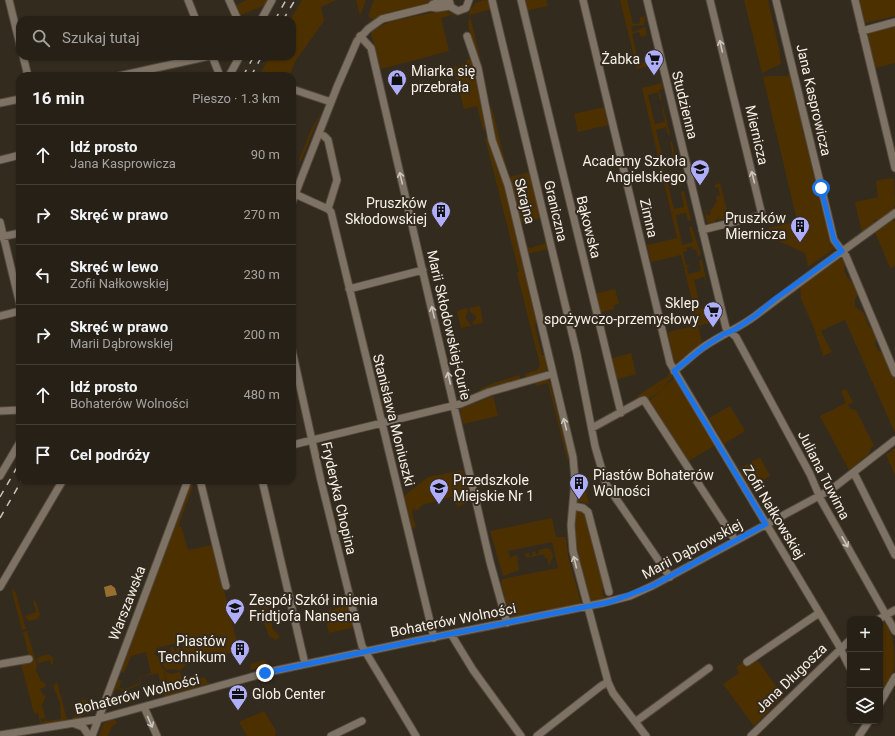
<!DOCTYPE html>
<html lang="pl">
<head>
<meta charset="utf-8">
<style>
	body { margin:0; font-family:Roboto,sans-serif; background:#2f2820; color:#f1f3f6 }
	.controls { position:absolute; right:12px; bottom:12px; display:grid; overflow:hidden; border-radius:8px; box-shadow:0 1px 3px #0004 }
	.controls button { width:36px; height:36px; display:grid; place-items:center; padding:0; border:0; border-bottom:1px solid #433e36; background:#272017; color:#f1f3f6; font:20px sans-serif }
	.stop { position:absolute; width:12px; height:12px; margin:-9px; border:3px solid #1a73e8; border-radius:50%; background:#fff }
	.stop.end { background:#1a73e8; border-color:#fff; box-shadow:0 1px 4px #0008 }
	.list { margin:0; padding:0; list-style:none }
	h2 { display:flex; justify-content:space-between; align-items:center; height:52px; margin:0; padding:0 16px; font-size:17px }
	h2 small { font-size:13px; font-weight:400; color:#a4a3a1 }
	.list li { display:grid; grid-template-columns:26px 1fr auto; gap:12px; align-items:center; box-sizing:border-box; height:60px; padding:0 16px; border-top:1px solid #433e36 }
	.list b { display:block; font-size:15px; white-space:nowrap }
	.list p { margin:0; font-size:13px; white-space:nowrap; color:#a4a3a1 }
	.list em { font-size:13px; font-style:normal; color:#a4a3a1 }
	.icon { flex:none; width:22px; height:22px; fill:none; stroke:currentColor; stroke-width:2; stroke-linecap:round; stroke-linejoin:round }
	.map { position:relative; flex:none; width:895px; height:736px; overflow:hidden }
	.search { position:absolute; background:#272017; box-shadow:0 1px 3px #0004; left:16px; top:16px; width:280px; height:44px; display:flex; align-items:center; gap:10px; box-sizing:border-box; padding:0 14px; border-radius:12px; color:#a4a3a1; font-size:15px }
	.panel { position:absolute; background:#272017; box-shadow:0 1px 3px #0004; left:16px; top:72px; width:280px; height:412px; border-radius:12px }
	.map>svg:first-child { display:block }
	.green { fill:#4c3000 }
	.water { fill:#986e30 }
	.lines { fill:none; stroke-linecap:round; stroke-linejoin:round }
	.minor-casing { stroke:#51483e; stroke-width:9 }
	.minor { stroke:#7d7264; stroke-width:7 }
	.rail { stroke:#cac3ba; stroke-width:1.5; stroke-dasharray:7 7; stroke-linecap:butt }
	.oneway { stroke:#ccc5ba }
	.route { stroke:#1a73e8; stroke-width:5 }
	.labels { text-anchor:middle; dominant-baseline:central; stroke-width:4; stroke-linejoin:round; paint-order:stroke }
	.poi-label { font-size:14px; fill:#f7f1e9; stroke:#342b1f; text-anchor:end }
	.street-label { font-size:14px; fill:#f7f1e9; stroke:#342b1f }
</style>
</head>
<body>
<div class="map">
<svg width="895" height="736" viewBox="0 0 895 736">
	<rect width="100%" height="100%" fill="#342b1f"/>
	<path class="green" d="M247,0H267L265,5L239,16L235,6Z
		M302,0H336L321,7L324,21L296,60L289,76H263L260,74L270,56H292V20H290Z
		M356,0H366L349,45L360,16Z
		M374,0H437L425,6L392,13L373,20L368,16Z
		M485,0L491,2V9L470,15L487,88H483L469,38L470,34L468,21L470,20L469,12L475,3Z
		M523,0H546L548,6L525,11Z
		M620,0H627L633,24L640,23V17L645,16L644,25L631,26L633,32L645,27L647,35L641,37L639,32L632,34L639,64L646,62V57L651,55L653,62L658,63L637,69Z
		M744,0H768L779,48L781,64L762,73Z
		M858,0H895V16L865,23Z
		M445,10L455,16L458,23L455,17L451,15L441,18L449,51L381,69L371,34L372,31L391,21Z
		M895,26V63L875,68L867,35L868,33Z
		M472,58L489,129L483,130L477,106L464,109L453,67L467,64L466,60Z
		M791,68L804,130L802,131L803,134L805,133L835,246V248L808,267L805,253L772,238L769,228L797,221L763,77C772,75 779,77 788,76L789,69Z
		M662,83L663,89L659,90L662,100H660L658,92L648,95L655,124L665,122L662,107L663,106L670,135H668L666,127L656,130L663,159L673,157L670,142L672,141L676,160L665,162L666,166L663,167L664,173L668,172L669,176L679,174L682,185L679,186L677,178L667,180L674,209L684,207L681,192L684,191L691,220L688,221L686,213L676,215L682,245L693,242L689,227H692L701,255L698,256L696,249L693,250L692,246L686,248L687,251L683,252L686,265L691,266L687,267L688,274L701,271L699,260H702L707,285L704,277L694,280L701,309L711,307L712,304L717,305L719,312L716,313L718,321L698,326L702,342L706,341L695,348L694,347L693,350L681,359V361L676,363L673,361L668,332L698,325L681,255L651,262L647,245L677,238L642,88Z
		M604,107L608,125L578,132L574,114Z
		M492,108L509,177L531,172L541,218L520,223L498,153L488,110Z
		M320,114V115L301,161L299,160L311,130Z
		M489,137L506,181L515,230L537,320L535,326L542,355H545L547,369L545,372L526,378L524,374L537,370L540,365L517,273L519,272L485,138Z
		M891,178L894,179L895,205L893,206L895,209L878,221L876,219L873,221L875,223L862,233L855,202L878,197L876,181Z
		M720,183L729,218L718,220L719,215L714,224L711,225L707,222L705,214L710,216L711,210L704,212V211L712,209L717,201L716,196L720,195L718,187L715,188L714,185Z
		M892,220L895,221V266L890,268L875,232Z
		M547,240L549,249L526,254V245L530,248L544,244Z
		M843,255L847,264L844,267C844,274 849,282 856,284L859,292L855,299V307L864,313L869,327L875,332L877,335L875,345L878,350L884,354L895,379V433L845,320L821,331L832,352L823,356L814,328L801,299L800,286Z
		M615,289L619,304L614,305V309L599,313L594,294Z
		M480,306L483,323L473,325L472,322L475,320L476,316L470,312L469,308Z
		M467,308L468,312L465,317L471,326L461,328L457,311Z
		M631,353L636,374L615,380L610,359Z
		M672,372L674,375L662,389L675,377L714,442V446L689,461L688,464L665,428L667,427L663,425L648,402L662,389L648,400L644,396L639,399L637,396L668,376V374Z
		M520,375V380L481,392L480,389L494,383Z
		M546,379L550,383L569,459H567L548,383L536,386L535,382Z
		M846,389L853,402L848,405L850,409L856,410L874,446L871,448L869,454L849,470L820,416L846,403L841,391Z
		M493,396L498,416L463,424L460,410L462,408Z
		M730,406L745,431L724,444L709,418Z
		M895,448V475L886,455Z
		M760,457L770,476L750,488L739,469Z
		M463,470L469,502L457,507L454,496L422,505L418,510L413,509L412,513L416,527L412,528L404,496L428,477Z
		M579,474H581L589,504L577,501Z
		M191,480H195L178,527L181,526L188,550L213,545L239,651L215,657L214,655L203,659L199,647L202,641L197,638L157,648L154,654L159,658L161,666L165,671L164,673L169,689C175,690 196,679 205,677L207,682L211,683L164,697L158,673L140,677L141,684L125,691L116,689L112,698L111,697L118,679L121,680L119,688L125,689L140,683L139,677L151,673L146,652L131,656L124,673L120,671L171,533L181,513L180,510Z
		M578,510L581,511L582,510L585,512L605,587L602,590L604,597H608V598L593,602L590,600C582,570 573,543 576,512Z
		M552,518L556,537H566L568,556L581,603L547,610L544,609L511,617L509,615L501,583L502,579L558,568L552,542L508,551L510,557L517,555L519,570L503,576L490,531Z
		M547,548L551,550L553,556L550,564H548V558L545,559L544,554L526,558L525,553H529V556L533,555L532,552L535,551L536,554H539V550Z
		M11,588L16,593L26,629L22,630Z
		M33,600L36,602L40,615L37,619L29,621L25,616L36,612Z
		M348,605L355,627L329,633L324,612Z
		M265,606L268,608L265,612L272,620V628L280,637L276,640L269,636L260,612Z
		M883,622C895,629 895,658 894,670C891,679 885,687 880,695V624Z
		M27,631L37,665L36,671L41,681L46,684L45,687L40,689L43,695L46,696L42,705L46,721L61,719L60,703L53,686L57,682L67,720L44,724L42,722L45,721L44,718L40,719L43,724H40L38,712L37,714L34,713L21,664L30,661L23,632Z
		M193,641V645L198,647L201,660L186,664L180,671L176,669L166,670L163,666L160,657L163,653L162,650L167,648L168,653L171,652L170,647H173L175,651L177,650L176,646L179,645L181,650L183,649L182,644L185,643L186,648L189,647L188,642Z
		M48,654L53,657V665L51,664L50,660L38,663L37,658Z
		M756,658L783,696L754,726L723,684L739,673L736,667L745,661Z
		M264,660L269,666L250,670L251,664Z
		M166,672L172,674L180,672L182,679C182,685 176,690 169,688L165,673Z
		M81,699L97,702L93,705L88,701L84,705L89,709L80,718L72,719V717L84,714Z
		M264,711L276,731L275,736H247L239,722Z
		M111,720H115L117,723L112,726L108,736H99L103,724Z"/>
	<path class="water" d="M111,585L115,588L117,595L106,597L104,587Z"/>
	<g class="lines">
		<g class="minor-casing">
			<path id="minor" d="M9,0L20,45
				M188,0L196,20
				M229,0L238,20
				M449,0L451,7L458,11L466,8L469,0
				M492,0L577,354L595,446L606,484L670,577
				M521,0L621,413
				M583,0L670,363L838,644L850,668
				M647,0L726,328L736,337L810,474L821,500L895,631
				M776,0L834,240L846,256L895,373
				M855,0L895,168
				M430,7L437,8L450,6
				M261,20L272,0
				M862,31L895,22
				M360,36L371,48L490,562L507,623
				M467,36L478,68L492,140L508,185L573,457L575,480L571,525L573,551L608,682L613,693L646,736
				M23,56L28,76
				M212,56L220,76
				M119,76L210,56
				M229,76L240,56
				M292,89L331,102
				M0,103L20,99
				M324,136L328,140L337,180L328,209
				M0,160L20,155
				M295,194L328,209L331,212L434,638
				M292,202L337,87L357,41L368,29L382,19L430,7L433,4L447,0
				M0,222L20,305
				M702,230L762,215L710,0
				M0,237L20,233
				M349,289L423,270
				M0,316L20,311
				M292,350L321,481L362,646L416,736
				M674,371C685,363 694,353 705,346C721,335 739,328 755,316C801,281 848,247 895,213
				M0,411L20,410
				M592,428L641,401L644,400L735,540
				M292,445L460,404L489,392L552,374
				M854,473L895,555
				M0,476L20,442
				M200,480L226,586
				M262,480L305,664
				M573,506L583,508L588,512L609,592
				M0,587L63,480
				M879,619L895,610
				M451,634L473,670L521,736
				M747,662L819,613
				M0,664L29,659
				M880,703L895,677
				M144,707L157,736
				M635,722L709,668
				M75,724L83,727L89,736
				M0,735L99,719L273,671L415,641L603,603L630,596L652,586L832,489L895,440
				M92,736L188,480
				M331,736L362,721
				M537,736L601,686L608,682
				M751,736L850,640
				M859,736L869,721"/>
		</g>
		<use href="#minor" class="minor"/>
		<path class="rail" d="M275,20L286,0
			M283,20L295,0
			M243,76L254,56
			M251,76L262,56
			M0,497L20,462
			M0,518L22,480"/>
	</g>
	<defs><path id="oneway-shaft" d="M-6 0H5M1.5-3L5.5 0L1.5 3" fill="none" stroke-width="1.6" stroke-linecap="round" stroke-linejoin="round"/></defs>
	<g class="oneway">
		<use href="#oneway-shaft" transform="translate(721 46) rotate(-103)"/>
		<use href="#oneway-shaft" transform="translate(753 177) rotate(-104)"/>
		<use href="#oneway-shaft" transform="translate(401 178) rotate(-103)"/>
		<use href="#oneway-shaft" transform="translate(433 312) rotate(-103)"/>
		<use href="#oneway-shaft" transform="translate(449 378) rotate(-103)"/>
		<use href="#oneway-shaft" transform="translate(565 424) rotate(-104)"/>
		<use href="#oneway-shaft" transform="translate(845 542) rotate(61)"/>
		<use href="#oneway-shaft" transform="translate(575 562) rotate(-104)"/>
		<use href="#oneway-shaft" transform="translate(150 722) rotate(66)"/>
	</g>
	<g class="lines">
		<path class="route" d="M265,673L415,641L610,602L652,586L766,524L674,371L704,347L724,334L734,330L755,316L775,299L842,251L834,240L821,188"/>
	</g>
	<defs>
		<g id="supermarket-pin" transform="scale(1)"><path d="M0 17L-7.5 6A9.5 9.5 0 1 1 7.5 6Z" fill="#afaefa" stroke="#342b1f"/><path d="M-6-5.5h2.5l.6 2H6L4.5 2H-2.5L-4.4-4H-6ZM-1.5 3.2a1.3 1.3 0 1 0 .1 0ZM3 3.2a1.3 1.3 0 1 0 .1 0Z" fill="#111"/></g>
		<g id="shop-pin" transform="scale(1)"><path d="M0 17L-7.5 6A9.5 9.5 0 1 1 7.5 6Z" fill="#afaefa" stroke="#342b1f"/><path d="M-5-2.5h2.3a2.7 3.5 0 0 1 5.4 0H5L5.5 6h-11ZM-1.5-2.5h3a1.5 2.3 0 0 0-3 0Z" fill="#111"/></g>
		<g id="school-pin" transform="scale(1)"><path d="M0 17L-7.5 6A9.5 9.5 0 1 1 7.5 6Z" fill="#afaefa" stroke="#342b1f"/><path d="M0-5L7-2L0 1L-7-2ZM-4 1L0 2.5L4 1V4Q0 6-4 4Z" fill="#111"/></g>
		<g id="building-pin" transform="scale(1)"><path d="M0 17L-7.5 6A9.5 9.5 0 1 1 7.5 6Z" fill="#afaefa" stroke="#342b1f"/><path d="M-4-6H4V6H1V3H-1V6H-4ZM-2.5-4.3h1.7v1.8h-1.7ZM.8-4.3h1.7v1.8H.8ZM-2.5-1h1.7V.8h-1.7ZM.8-1h1.7V.8H.8Z" fill="#111"/></g>
		<g id="office-pin" transform="scale(1)"><path d="M0 17L-7.5 6A9.5 9.5 0 1 1 7.5 6Z" fill="#afaefa" stroke="#342b1f"/><path d="M-6-3h4V-5.5h4V-3h4V5H-6ZM-1-4.5V-3h2v-1.5ZM-6 0V1H6V0Z" fill="#111"/></g>
	</defs>
	<g fill-rule="evenodd">
		<use href="#supermarket-pin" x="654" y="59"/>
		<use href="#shop-pin" x="397" y="79"/>
		<use href="#school-pin" x="700" y="169"/>
		<use href="#building-pin" x="441" y="211"/>
		<use href="#building-pin" x="800" y="226"/>
		<use href="#supermarket-pin" x="713" y="311"/>
		<use href="#building-pin" x="579" y="483"/>
		<use href="#school-pin" x="439" y="488"/>
		<use href="#school-pin" x="235" y="608"/>
		<use href="#building-pin" x="240" y="649"/>
		<use href="#office-pin" x="238" y="694"/>
	</g>
	<g class="labels">
		<g class="poi-label">
			<text x="640" y="59">Żabka</text>
			<text x="411" y="71" text-anchor="start">Miarka się<tspan x="411" dy="16">przebrała</tspan></text>
			<text x="686" y="161">Academy Szkoła<tspan x="686" dy="16">Angielskiego</tspan></text>
			<text x="427" y="203">Pruszków<tspan x="427" dy="16">Skłodowskiej</tspan></text>
			<text x="786" y="218">Pruszków<tspan x="786" dy="16">Miernicza</tspan></text>
			<text x="699" y="303">Sklep<tspan x="699" dy="16">spożywczo-przemysłowy</tspan></text>
			<text x="593" y="475" text-anchor="start">Piastów Bohaterów<tspan x="593" dy="16">Wolności</tspan></text>
			<text x="453" y="480" text-anchor="start">Przedszkole<tspan x="453" dy="16">Miejskie Nr 1</tspan></text>
			<text x="249" y="600" text-anchor="start">Zespół Szkół imienia<tspan x="249" dy="16">Fridtjofa Nansena</tspan></text>
			<text x="226" y="641">Piastów<tspan x="226" dy="16">Technikum</tspan></text>
			<text x="252" y="694" text-anchor="start">Glob Center</text>
		</g>
		<g class="street-label">
			<text transform="translate(814 100) rotate(77)">Jana Kasprowicza</text>
			<text transform="translate(685 105) rotate(76)">Studzienna</text>
			<text transform="translate(757 135) rotate(77)">Miernicza</text>
			<text transform="translate(525 201) rotate(76)">Skrajna</text>
			<text transform="translate(556 211) rotate(77)">Graniczna</text>
			<text transform="translate(649 218) rotate(77)">Zimna</text>
			<text transform="translate(589 227) rotate(76)">Bąkowska</text>
			<text transform="translate(449 325) rotate(77)">Marii Skłodowskiej-Curie</text>
			<text transform="translate(394 420) rotate(76)">Stanisława Moniuszki</text>
			<text transform="translate(824 475) rotate(63)">Juliana Tuwima</text>
			<text transform="translate(339 498) rotate(77)">Fryderyka Chopina</text>
			<text transform="translate(774 512) rotate(59)">Zofii Nałkowskiej</text>
			<text transform="translate(692 549) rotate(-28)">Marii Dąbrowskiej</text>
			<text transform="translate(127 603) rotate(-69)">Warszawska</text>
			<text transform="translate(453 620) rotate(-11)">Bohaterów Wolności</text>
			<text transform="translate(791 678) rotate(-44)">Jana Długosza</text>
			<text transform="translate(137 694) rotate(-14)">Bohaterów Wolności</text>
		</g>
	</g>
</svg>
<div class="controls">
<button>+</button>
<button>−</button>
<button><svg class="icon" aria-label="layers" viewBox="0 0 24 24"><path d="M12 4l9 5-9 5-9-5zM3 14l9 5 9-5"/></svg></button>
</div>
<div class="stop" style="left:821px;top:188px"></div>
<div class="stop end" style="left:265px;top:673px"></div>
<div class="search"><svg class="icon" aria-label="search" viewBox="0 0 24 24"><circle cx="10" cy="10" r="6"/><path d="M15 15l6 6"/></svg>Szukaj tutaj</div>
<section class="panel">
<h2>16 min<small>Pieszo · 1.3 km</small></h2>
<ul class="list">
<li><svg class="icon" aria-label="ahead" viewBox="0 0 24 24"><path d="M12 20V5M6 11l6-6 6 6"/></svg><div><b>Idź prosto</b><p>Jana Kasprowicza</p></div><em>90 m</em></li>
<li><svg class="icon" aria-label="right" viewBox="0 0 24 24"><path d="M7 20v-9h11M14 6l5 5-5 5"/></svg><div><b>Skręć w prawo</b></div><em>270 m</em></li>
<li><svg class="icon" aria-label="left" viewBox="0 0 24 24"><path d="M17 20v-9H6M10 6l-5 5 5 5"/></svg><div><b>Skręć w lewo</b><p>Zofii Nałkowskiej</p></div><em>230 m</em></li>
<li><svg class="icon" aria-label="right" viewBox="0 0 24 24"><path d="M7 20v-9h11M14 6l5 5-5 5"/></svg><div><b>Skręć w prawo</b><p>Marii Dąbrowskiej</p></div><em>200 m</em></li>
<li><svg class="icon" aria-label="ahead" viewBox="0 0 24 24"><path d="M12 20V5M6 11l6-6 6 6"/></svg><div><b>Idź prosto</b><p>Bohaterów Wolności</p></div><em>480 m</em></li>
<li><svg class="icon" aria-label="arrive" viewBox="0 0 24 24"><path d="M6 21V4h12l-3 4 3 4H6"/></svg><div><b>Cel podróży</b></div></li>
</ul>
</section>
</div>
</body>
</html>
